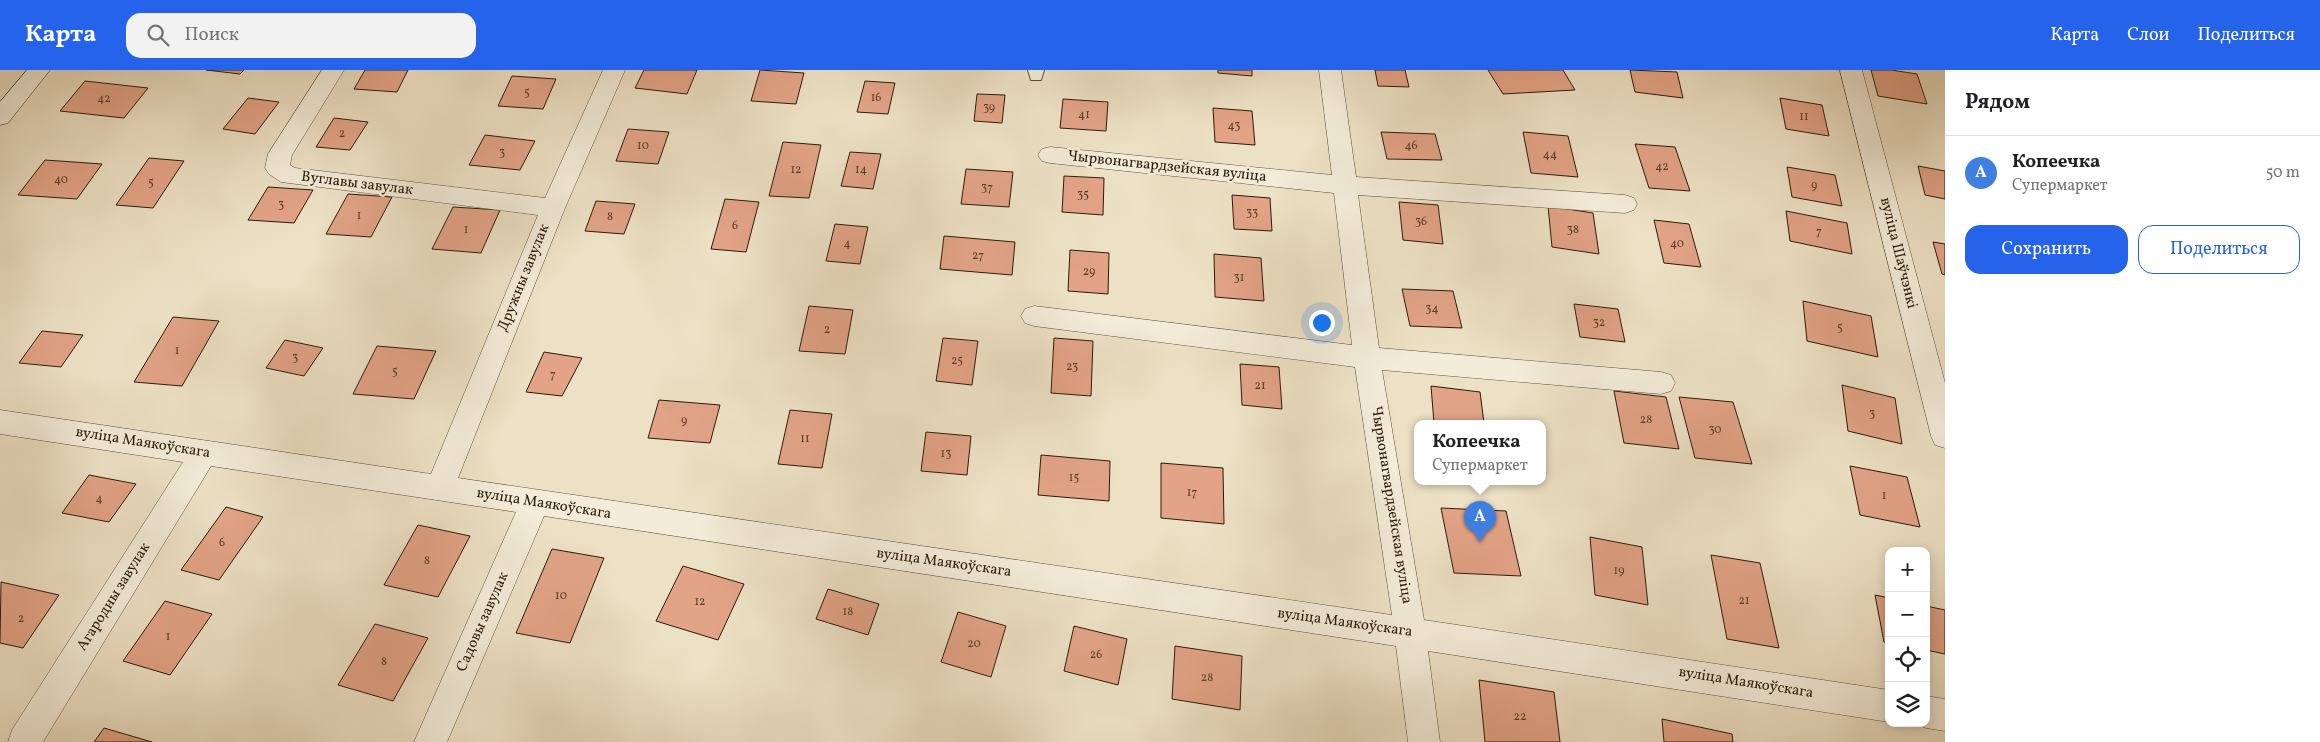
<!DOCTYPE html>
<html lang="ru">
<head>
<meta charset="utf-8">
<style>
	body { margin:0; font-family:Vollkorn,serif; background:#f2f2f2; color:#202124 }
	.controls { position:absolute; right:15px; bottom:15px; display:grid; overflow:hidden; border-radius:10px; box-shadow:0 2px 12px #0003 }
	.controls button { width:45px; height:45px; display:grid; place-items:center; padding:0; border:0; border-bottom:1px solid #e0e0e0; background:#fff; color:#202124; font:25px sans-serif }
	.you { position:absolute; left:1321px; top:252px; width:18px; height:18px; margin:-12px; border:4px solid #fff; border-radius:50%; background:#1a73e8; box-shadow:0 0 0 8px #1a73e833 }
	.badge { display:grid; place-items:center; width:32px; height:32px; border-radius:50%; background:#2563eb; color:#fff; font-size:16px; font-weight:700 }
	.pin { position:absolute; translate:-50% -41px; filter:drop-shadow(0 1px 2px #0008) }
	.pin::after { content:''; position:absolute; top:26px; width:18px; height:15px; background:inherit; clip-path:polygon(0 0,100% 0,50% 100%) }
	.popup { position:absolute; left:1414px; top:350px; width:132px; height:65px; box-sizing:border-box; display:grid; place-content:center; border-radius:10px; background:#fff; filter:drop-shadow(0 1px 4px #0005); font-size:16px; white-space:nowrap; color:#757577 }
	.popup b { font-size:19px; color:#202124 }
	.popup::after { content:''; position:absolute; left:50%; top:100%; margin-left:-10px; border:10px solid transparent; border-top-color:#fff }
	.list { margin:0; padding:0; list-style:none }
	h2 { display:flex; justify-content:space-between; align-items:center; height:65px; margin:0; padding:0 20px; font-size:21px }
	h2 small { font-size:16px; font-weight:400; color:#757577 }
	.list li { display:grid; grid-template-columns:32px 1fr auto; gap:15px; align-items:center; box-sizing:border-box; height:75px; padding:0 20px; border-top:1px solid #e0e0e0 }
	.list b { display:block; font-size:19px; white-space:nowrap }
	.list p { margin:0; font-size:16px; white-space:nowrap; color:#757577 }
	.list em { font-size:16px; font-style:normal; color:#757577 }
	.actions { display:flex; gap:10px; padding:15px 20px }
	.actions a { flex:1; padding:11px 0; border:1px solid #2563eb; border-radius:15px; text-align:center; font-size:18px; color:#2563eb }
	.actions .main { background:#2563eb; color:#fff }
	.icon { flex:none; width:28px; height:28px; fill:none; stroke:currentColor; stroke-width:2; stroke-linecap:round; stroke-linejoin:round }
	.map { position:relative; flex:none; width:1945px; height:672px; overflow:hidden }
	header { display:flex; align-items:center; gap:30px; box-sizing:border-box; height:70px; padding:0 25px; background:#2563eb; color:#fff }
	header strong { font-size:24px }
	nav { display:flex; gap:28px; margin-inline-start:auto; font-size:18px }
	.search { width:350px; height:45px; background:#f2f2f2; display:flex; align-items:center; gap:12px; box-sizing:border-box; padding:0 18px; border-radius:15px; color:#757577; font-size:19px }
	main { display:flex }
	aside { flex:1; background:#fff }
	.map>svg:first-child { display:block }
	.building { fill:#e2a386; stroke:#2b1c09 }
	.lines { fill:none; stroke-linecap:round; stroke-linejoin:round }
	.service-casing { stroke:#5c4d38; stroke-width:2 }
	.minor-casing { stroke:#5c4d38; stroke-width:1 }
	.secondary-casing { stroke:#2b1c09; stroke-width:1 }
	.service { fill:#f3ecd9; fill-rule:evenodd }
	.minor { fill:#f3ecd9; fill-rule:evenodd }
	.secondary { fill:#f3ecd9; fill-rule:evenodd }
	.labels { text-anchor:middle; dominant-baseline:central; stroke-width:5; stroke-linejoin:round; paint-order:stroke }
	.number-label { font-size:12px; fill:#593e28 }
	.street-label { font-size:15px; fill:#2b1c09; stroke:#f3ecd9 }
</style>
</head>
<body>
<header>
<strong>Карта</strong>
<div class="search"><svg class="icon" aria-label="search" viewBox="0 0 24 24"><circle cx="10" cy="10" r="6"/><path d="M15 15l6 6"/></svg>Поиск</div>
<nav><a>Карта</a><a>Слои</a><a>Поделиться</a></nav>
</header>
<main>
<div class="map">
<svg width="1945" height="672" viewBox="0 0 1945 672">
	<rect width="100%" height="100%" fill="#ede1c5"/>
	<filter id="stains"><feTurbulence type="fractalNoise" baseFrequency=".004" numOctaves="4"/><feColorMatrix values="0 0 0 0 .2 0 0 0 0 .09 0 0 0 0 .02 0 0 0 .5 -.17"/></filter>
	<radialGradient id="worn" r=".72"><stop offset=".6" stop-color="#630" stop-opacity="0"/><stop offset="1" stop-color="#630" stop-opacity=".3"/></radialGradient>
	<path class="building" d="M206,0H244L240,4Z
		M365,0H408L397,22L354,19Z
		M644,0H697L687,24L635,18Z
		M760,0L804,3L796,34L751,31Z
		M1218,0H1252V6L1218,3Z
		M1375,0H1405L1409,17L1378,16Z
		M1488,0H1563L1575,20L1503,24Z
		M1630,0L1677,2L1683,28L1635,22Z
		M1871,0H1891L1917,4L1927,34L1878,26Z
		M512,6L556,9L543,39L498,36Z
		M85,11L148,18L124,48L60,41Z
		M865,11L895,13L888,44L857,42Z
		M977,24L1005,25L1002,53L974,51Z
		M248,28L279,32L255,64L223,59Z
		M1780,28L1822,35L1829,66L1786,59Z
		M1063,29L1108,32L1106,61L1060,58Z
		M1213,38L1252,41L1255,75L1215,72Z
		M334,48L368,52L350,80L316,77Z
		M628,59L669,62L658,94L616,91Z
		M1381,62L1435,64L1442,90L1387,89Z
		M1523,62L1568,66L1578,107L1531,103Z
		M485,65L535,71L520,100L469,95Z
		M783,72L821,75L809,128L769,126Z
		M1635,74L1675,77L1690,121L1649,118Z
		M850,82L881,84L873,119L841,116Z
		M149,88L184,91L153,138L116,135Z
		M45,90L102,94L77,129L18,125Z
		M1918,96L1945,101V129L1925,125Z
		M1787,97L1835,105L1842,136L1792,127Z
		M966,99L1013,102L1009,137L961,134Z
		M1064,106L1104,108L1103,145L1062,142Z
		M268,117L313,120L294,153L248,150Z
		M348,124L392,127L371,167L326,164Z
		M1232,125L1270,128L1272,161L1234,159Z
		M725,129L759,132L746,182L711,179Z
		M596,131L635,134L624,164L585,161Z
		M1399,132L1438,135L1443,174L1403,170Z
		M1548,136L1593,143L1599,184L1552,177Z
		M453,137L500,140L481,183L432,179Z
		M1786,141L1847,153L1852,184L1790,171Z
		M1654,150L1689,154L1701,197L1664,193Z
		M835,154L868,157L860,194L826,191Z
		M944,166L1015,172L1012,205L940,199Z
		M1933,172L1945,174V205L1942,204Z
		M1070,180L1109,183L1108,224L1068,221Z
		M1214,184L1261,188L1264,231L1215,227Z
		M1402,219L1453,221L1462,258L1410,256Z
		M1803,231L1871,246L1878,287L1807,271Z
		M1574,234L1618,239L1625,272L1580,267Z
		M809,236L853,240L845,284L799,281Z
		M173,247L219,251L182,316L134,312Z
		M42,261L83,265L61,297L19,293Z
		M943,268L978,271L972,315L936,311Z
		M1054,268L1093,271L1091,326L1051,323Z
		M285,270L323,278L304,306L266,298Z
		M377,276L436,281L414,329L353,324Z
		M544,282L582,288L562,326L526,322Z
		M1240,294L1279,297L1282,339L1242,335Z
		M1842,315L1895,328L1902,374L1848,361Z
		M1431,316L1480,322L1484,353H1434Z
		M1614,321L1666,327L1679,379L1624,373Z
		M1679,327L1733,332L1752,394L1695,388Z
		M659,330L720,335L710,373L648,368Z
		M790,340L832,344L822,398L778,394Z
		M926,362L971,366L967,405L921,401Z
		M1041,385L1110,391L1109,431L1038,425Z
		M1161,393L1223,398L1224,454L1161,448Z
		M1850,396L1907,407L1920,457L1860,445Z
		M89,405L136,414L109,452L62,443Z
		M226,437L263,447L219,510L181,500Z
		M1441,438L1506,441L1521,506L1454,503Z
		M418,455L470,466L438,527L384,515Z
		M1590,467L1642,477L1648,535L1595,525Z
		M552,479L604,488L570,573L516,563Z
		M1711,485L1760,493L1779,578L1727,569Z
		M683,496L744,514L718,570L656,551Z
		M1,512L59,525L23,578L0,573Z
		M828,519L879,534L868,565L816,549Z
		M1875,525L1889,528V573L1884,572Z
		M165,531L212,544L170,605L123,591Z
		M1926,536L1945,540V584L1926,580Z
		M958,542L1006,556L991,607L941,592Z
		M375,554L428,568L393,631L338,615Z
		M1074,556L1127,569L1118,615L1064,601Z
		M1175,576L1242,586L1240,640L1172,629Z
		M1479,610L1554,622L1560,672H1485Z
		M1662,649L1732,664L1733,672H1664Z
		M104,658L152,672H94Z"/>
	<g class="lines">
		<g class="service-casing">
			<path id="service" d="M1028,0H1044L1041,10H1031Z"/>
		</g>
		<g class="minor-casing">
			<path id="minor" d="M322,0H344L292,85L290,95L295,98L545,128L603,0H625L565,138L458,408L1392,545L1355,297L1034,256L1025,253L1021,246L1025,239L1034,236L1352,275L1334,123L1050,93L1042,91L1038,85L1042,79L1050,77L1332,105L1319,0H1341L1356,107L1625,125L1634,128L1637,134L1634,140L1625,143L1358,125L1379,278L1661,302L1671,305L1675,313L1671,321L1661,324L1382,300L1424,550L1889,620V652L1428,581L1440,672H1408L1396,576L544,446L447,672H414L516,442L211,396L43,672H8L12,660L183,392L0,364V340L431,404L538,145L281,112L269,104L265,98L268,84Z
				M1840,0H1862L1945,313V378L1935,375L1931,366Z
				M1926,626L1945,629V661L1926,658L1915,653H1926Z"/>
		</g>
		<g class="secondary-casing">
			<path id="secondary" d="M27,0H50L8,53L0,55V32Z"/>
		</g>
		<use href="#service" class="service"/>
		<use href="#minor" class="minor"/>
		<use href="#secondary" class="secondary"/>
	</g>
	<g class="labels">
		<g class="number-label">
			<text x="527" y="23">5</text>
			<text x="876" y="28">16</text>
			<text x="104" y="29">42</text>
			<text x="989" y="38">39</text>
			<text x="1084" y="45">41</text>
			<text x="1804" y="47">11</text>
			<text x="1234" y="56">43</text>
			<text x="342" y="64">2</text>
			<text x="643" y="76">10</text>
			<text x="1411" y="76">46</text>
			<text x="502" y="83">3</text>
			<text x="1550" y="85">44</text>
			<text x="1662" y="97">42</text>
			<text x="796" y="100">12</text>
			<text x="861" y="100">14</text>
			<text x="61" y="110">40</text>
			<text x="151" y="113">5</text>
			<text x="1814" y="116">9</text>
			<text x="987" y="118">37</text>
			<text x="1083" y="125">35</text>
			<text x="281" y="135">3</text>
			<text x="1252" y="143">33</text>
			<text x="359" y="146">1</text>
			<text x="610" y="147">8</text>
			<text x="1421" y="152">36</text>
			<text x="735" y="156">6</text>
			<text x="466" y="160">1</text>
			<text x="1573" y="160">38</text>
			<text x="1819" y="162">7</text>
			<text x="847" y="174">4</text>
			<text x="1677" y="174">40</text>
			<text x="978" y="186">27</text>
			<text x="1089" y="202">29</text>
			<text x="1239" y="208">31</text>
			<text x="1432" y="239">34</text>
			<text x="1599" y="253">32</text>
			<text x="1840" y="258">5</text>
			<text x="827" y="260">2</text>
			<text x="177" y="281">1</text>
			<text x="295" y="288">3</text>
			<text x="957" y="291">25</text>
			<text x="1072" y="297">23</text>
			<text x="395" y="302">5</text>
			<text x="553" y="305">7</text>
			<text x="1260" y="316">21</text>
			<text x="1872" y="344">3</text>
			<text x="1646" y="350">28</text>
			<text x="684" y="351">9</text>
			<text x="1715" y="360">30</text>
			<text x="805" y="369">11</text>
			<text x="946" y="384">13</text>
			<text x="1074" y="408">15</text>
			<text x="1192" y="423">17</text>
			<text x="1884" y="426">1</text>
			<text x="99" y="429">4</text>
			<text x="222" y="473">6</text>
			<text x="427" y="491">8</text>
			<text x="1619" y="501">19</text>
			<text x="561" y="526">10</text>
			<text x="1744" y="531">21</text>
			<text x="700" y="532">12</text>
			<text x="848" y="542">18</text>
			<text x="21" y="549">2</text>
			<text x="168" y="567">1</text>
			<text x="974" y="574">20</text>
			<text x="1096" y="585">26</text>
			<text x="384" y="592">8</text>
			<text x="1207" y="608">28</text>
			<text x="1520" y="647">22</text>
		</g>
		<g class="street-label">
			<text transform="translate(1167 97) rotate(6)">Чырвонагвардзейская вуліца</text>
			<text transform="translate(357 114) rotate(7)">Вуглавы завулак</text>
			<text transform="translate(1898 183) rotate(76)">вуліца Шаўчэнкі</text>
			<text transform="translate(524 208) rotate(-68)">Дружны завулак</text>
			<text transform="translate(143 373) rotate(9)">вуліца Маякоўскага</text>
			<text transform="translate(544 434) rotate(9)">вуліца Маякоўскага</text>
			<text transform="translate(1391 435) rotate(81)">Чырвонагвардзейская вуліца</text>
			<text transform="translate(944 493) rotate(8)">вуліца Маякоўскага</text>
			<text transform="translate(114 527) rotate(-58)">Агародны завулак</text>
			<text transform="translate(483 552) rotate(-66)">Садовы завулак</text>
			<text transform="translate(1345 553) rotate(8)">вуліца Маякоўскага</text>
			<text transform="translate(1746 613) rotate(9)">вуліца Маякоўскага</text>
		</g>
	</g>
	<rect width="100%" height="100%" filter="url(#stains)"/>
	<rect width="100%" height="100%" fill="url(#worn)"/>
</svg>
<div class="controls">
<button>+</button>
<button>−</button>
<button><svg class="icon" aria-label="locate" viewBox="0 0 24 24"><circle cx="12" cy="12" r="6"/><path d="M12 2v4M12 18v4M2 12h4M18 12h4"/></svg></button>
<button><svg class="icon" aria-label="layers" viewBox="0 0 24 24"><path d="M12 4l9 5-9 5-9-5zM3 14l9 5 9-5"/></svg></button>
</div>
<div class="you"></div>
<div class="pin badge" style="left:1480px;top:472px;background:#3f7fe0">A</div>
<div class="popup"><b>Копеечка</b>Супермаркет</div>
</div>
<aside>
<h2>Рядом<small></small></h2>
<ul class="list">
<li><span class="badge" style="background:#3f7fe0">A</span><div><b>Копеечка</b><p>Супермаркет</p></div><em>50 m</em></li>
</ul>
<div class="actions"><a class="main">Сохранить</a><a>Поделиться</a></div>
</aside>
</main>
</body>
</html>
